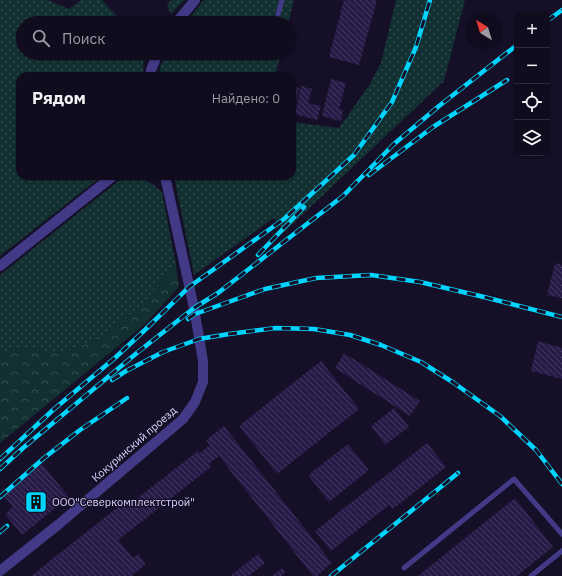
<!DOCTYPE html>
<html lang="ru">
<head>
<meta charset="utf-8">
<style>
	body { margin:0; font-family:"IBM Plex Sans",sans-serif; background:#191426; color:#f1f3f6 }
	.controls { position:absolute; right:12px; top:12px; display:grid; overflow:hidden; border-radius:8px; box-shadow:0 1px 3px #0004 }
	.controls button { width:36px; height:36px; display:grid; place-items:center; padding:0; border:0; border-bottom:1px solid #302b3b; background:#100b1d; color:#f1f3f6; font:20px sans-serif }
	.compass { position:absolute; left:466px; top:12px; width:36px; height:36px; border-radius:50%; background:#100b1d; box-shadow:0 1px 3px #0004; rotate:322deg }
	.list { margin:0; padding:0; list-style:none }
	h2 { display:flex; justify-content:space-between; align-items:center; height:52px; margin:0; padding:0 16px; font-size:17px }
	h2 small { font-size:13px; font-weight:400; color:#9c9ba4 }
	.icon { flex:none; width:22px; height:22px; fill:none; stroke:currentColor; stroke-width:2; stroke-linecap:round; stroke-linejoin:round }
	.map { position:relative; flex:none; width:562px; height:576px; overflow:hidden }
	.search { position:absolute; background:#100b1d; box-shadow:0 1px 3px #0004; left:16px; top:16px; width:280px; height:44px; display:flex; align-items:center; gap:10px; box-sizing:border-box; padding:0 14px; border-radius:22px; color:#9c9ba4; font-size:15px }
	.panel { position:absolute; background:#100b1d; box-shadow:0 1px 3px #0004; left:16px; top:72px; width:280px; height:108px; border-radius:12px }
	.map>svg:first-child { display:block }
	.grass { fill:url(#grass-dots) }
	.forest { fill:url(#forest-crowns) }
	.building { fill:url(#building-back-hatch) }
	.lines { fill:none; stroke-linecap:round; stroke-linejoin:round }
	.lane { stroke:#423a86; stroke-width:5 }
	.street { stroke:#423a86; stroke-width:10 }
	.rail-casing { stroke:#01d4ff; stroke-width:4.5 }
	.rail { stroke:#150f27; stroke-width:3; stroke-dasharray:9; stroke-linecap:butt }
	.labels { text-anchor:middle; dominant-baseline:central; stroke-width:3; stroke-linejoin:round; paint-order:stroke }
	.street-label { font-size:11px; fill:#ddd5ff; stroke:#150f27 }
	.poi-label { font-size:11px; fill:#ddd5ff; stroke:#150f27; text-anchor:start }
</style>
</head>
<body>
<div class="map">
<svg width="562" height="576" viewBox="0 0 562 576">
	<defs>
		<pattern id="grass-dots" width="8" height="8" patternUnits="userSpaceOnUse"><rect width="8" height="8" fill="#123031"/><path d="M2 2h.1M6 6h.1" fill="none" stroke="#344d50" stroke-width="1.8" stroke-linecap="round"/></pattern>
		<pattern id="forest-crowns" width="20" height="18" patternUnits="userSpaceOnUse"><rect width="20" height="18" fill="#123031"/><path d="M2 6a3 3 0 1 1 6 0M12 15a3 3 0 1 1 6 0" fill="none" stroke="#344d50"/></pattern>
		<pattern id="building-back-hatch" width="6" height="6" patternUnits="userSpaceOnUse"><rect width="6" height="6" fill="#271b48"/><path d="M-1 5l2 2M0 0l6 6M5-1l2 2" fill="none" stroke="#463b63"/></pattern>
	</defs>
	<rect width="100%" height="100%" fill="#150f27"/>
	<path class="grass" d="M0,0H48L69,9L81,0H102L123,23H23V53H144L143,76H20V176H102L0,256Z
		M171,0H184L171,14L167,5Z
		M204,0H294L288,23H185Z
		M396,0H465L444,81L284,232L274,218L194,275L174,176H292V122L339,128L370,84L381,63Z
		M166,53H281L275,76H159L160,68Z
		M132,176C144,176 153,185 162,192L176,265L145,301L104,338L61,353L25,348L0,352V275L121,179Z"/>
	<path class="forest" d="M176,265L179,287L144,325L0,443V352L25,348L61,353L104,338L145,301Z"/>
	<path class="building" d="M344,0H377L359,65L329,57Z
		M281,72L293,75V76H280Z
		M331,79L346,83L339,109L343,110L341,121L322,116Z
		M292,86L299,88L293,115H292Z
		M301,86L312,89L308,103L321,106L317,120L295,114Z
		M555,263L562,265V298L547,295Z
		M538,341L562,348V379L531,371Z
		M344,353L420,401L410,416L335,368Z
		M321,361L359,409L277,474L239,426Z
		M394,408L409,427L385,445L371,426Z
		M224,426L332,563L317,576H313L219,456L209,464L211,467L118,540L133,558L138,554L146,564L131,576H31L123,503L126,507L198,451L200,453L210,445L206,440Z
		M427,443L446,467L393,509L389,505L331,551L315,531Z
		M348,444L369,470L329,502L308,475Z
		M42,464L69,497L22,535L5,514L13,507L3,495Z
		M515,498L553,547L517,576H418Z
		M258,554L265,563L249,576H230Z
		M282,568L285,573L281,576H272Z"/>
	<g class="lines">
		<path class="lane" d="M278,14L282,0
			M404,568L514,479L562,534
			M531,576L562,551"/>
		<path class="street" d="M176,23L195,0
			M150,76L151,70L158,53
			M0,266L113,176
			M0,571L59,524L183,419L195,402L203,382V361L194,308L165,176"/>
		<g class="rail-casing">
			<path id="rail" d="M547,21L562,10
				M369,175L433,127L507,80
				M258,255L304,207
				M188,319L195,314L265,289L316,278L371,275L420,282L484,297L562,317
				M112,380L126,371L163,352L199,339L229,334L276,328L314,329L350,335L381,345L421,362L454,383L500,416L536,450L562,484
				M0,459L53,410L116,357L147,328L189,287L284,219L354,155L392,102L416,47L430,0
				M0,469L23,448L138,352L194,308L218,293L343,196L394,144L439,106L517,45
				M0,497L44,458L80,430L127,398
				M0,532L7,526
				M331,576L458,473"/>
		</g>
		<use href="#rail" class="rail"/>
	</g>
	<defs>
		<g id="building-square" transform="scale(1.15)"><rect x="-9" y="-9" width="18" height="18" rx="4" fill="#01d4ff" stroke="#150f27"/><path d="M-4-6H4V6H1V3H-1V6H-4ZM-2.5-4.3h1.7v1.8h-1.7ZM.8-4.3h1.7v1.8H.8ZM-2.5-1h1.7V.8h-1.7ZM.8-1h1.7V.8H.8Z" fill="#111"/></g>
	</defs>
	<g fill-rule="evenodd">
		<use href="#building-square" x="36" y="502"/>
	</g>
	<g class="labels">
		<g class="street-label">
			<text transform="translate(134 444) rotate(-41)">Кокуринский проезд</text>
		</g>
		<g class="poi-label">
			<text x="52" y="502">ООО"Северкомплектстрой"</text>
		</g>
	</g>
</svg>
<div class="controls">
<button>+</button>
<button>−</button>
<button><svg class="icon" aria-label="locate" viewBox="0 0 24 24"><circle cx="12" cy="12" r="6"/><path d="M12 2v4M12 18v4M2 12h4M18 12h4"/></svg></button>
<button><svg class="icon" aria-label="layers" viewBox="0 0 24 24"><path d="M12 4l9 5-9 5-9-5zM3 14l9 5 9-5"/></svg></button>
</div>
<svg class="compass" viewBox="-18 -18 36 36"><path d="M0-13l5 13h-10z" fill="#e53935"/><path d="M0 13l5-13h-10z" fill="#9c9ba4"/></svg>
<div class="search"><svg class="icon" aria-label="search" viewBox="0 0 24 24"><circle cx="10" cy="10" r="6"/><path d="M15 15l6 6"/></svg>Поиск</div>
<section class="panel">
<h2>Рядом<small>Найдено: 0</small></h2>
<ul class="list">
</ul>
</section>
</div>
</body>
</html>
